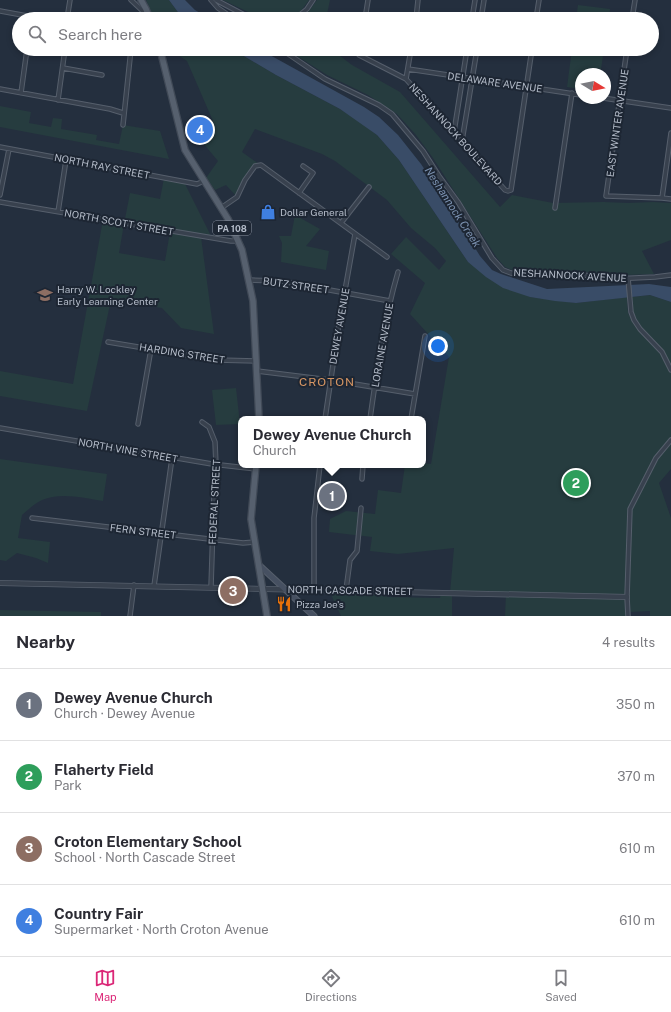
<!DOCTYPE html>
<html lang="en">
<head>
<meta charset="utf-8">
<style>
	body { margin:0; font-family:"Public Sans",sans-serif; background:#f2f2f3; color:#2b2b33 }
	.compass { position:absolute; left:575px; top:68px; width:36px; height:36px; border-radius:50%; background:#fff; box-shadow:0 2px 6px #0003; rotate:100deg }
	.you { position:absolute; left:438px; top:346px; width:14px; height:14px; margin:-10px; border:3px solid #fff; border-radius:50%; background:#1a73e8; box-shadow:0 0 0 6px #1a73e833 }
	.badge { display:grid; place-items:center; width:26px; height:26px; border-radius:50%; background:#db2777; color:#fff; font-size:13px; font-weight:700 }
	.pin { position:absolute; translate:-50% -50%; border:2px solid #fff; box-shadow:0 1px 4px #0006 }
	.popup { position:absolute; left:238px; top:416px; width:188px; height:52px; box-sizing:border-box; display:grid; place-content:center; border-radius:8px; background:#fff; filter:drop-shadow(0 1px 3px #0005); font-size:13px; white-space:nowrap; color:#7c7c81 }
	.popup b { font-size:15px; color:#2b2b33 }
	.popup::after { content:''; position:absolute; left:50%; top:100%; margin-left:-8px; border:8px solid transparent; border-top-color:#fff }
	.list { margin:0; padding:0; list-style:none }
	h2 { display:flex; justify-content:space-between; align-items:center; height:52px; margin:0; padding:0 16px; font-size:17px }
	h2 small { font-size:13px; font-weight:400; color:#7c7c81 }
	.list li { display:grid; grid-template-columns:26px 1fr auto; gap:12px; align-items:center; box-sizing:border-box; height:72px; padding:0 16px; border-top:1px solid #e1e1e2 }
	.list b { display:block; font-size:15px; white-space:nowrap }
	.list p { margin:0; font-size:13px; white-space:nowrap; color:#7c7c81 }
	.list em { font-size:13px; font-style:normal; color:#7c7c81 }
	.icon { flex:none; width:22px; height:22px; fill:none; stroke:currentColor; stroke-width:2; stroke-linecap:round; stroke-linejoin:round }
	.map { position:relative; flex:none; width:671px; height:616px; overflow:hidden }
	.search { position:absolute; background:#fff; box-shadow:0 2px 6px #0003; left:12px; right:12px; top:12px; height:44px; display:flex; align-items:center; gap:10px; box-sizing:border-box; padding:0 14px; border-radius:22px; color:#7c7c81; font-size:15px }
	.sheet { height:340px; background:#fff }
	nav { display:flex; justify-content:space-around; align-items:center; box-sizing:border-box; height:56px; border-top:1px solid #e1e1e2; background:#fff; font-size:11px; color:#7c7c81 }
	nav a { display:grid; justify-items:center; gap:2px }
	nav .on { color:#db2777 }
	.map>svg:first-child { display:block }
	.green { fill:#263c3f; fill-rule:evenodd }
	.water { fill:#394c67 }
	.lines { fill:none; stroke-linecap:round; stroke-linejoin:round }
	.minor-casing { stroke:#565f6c; stroke-width:5.5 }
	.tertiary-casing { stroke:#565f6c; stroke-width:6 }
	.secondary-casing { stroke:#565f6c; stroke-width:7 }
	.primary-casing { stroke:#414a57; stroke-width:8 }
	.minor { stroke:#38414e; stroke-width:3.5 }
	.tertiary { stroke:#38414e; stroke-width:4.5 }
	.secondary { stroke:#465061; stroke-width:5 }
	.primary { stroke:#56606e; stroke-width:5.5 }
	.labels { text-anchor:middle; dominant-baseline:central; stroke-width:4; stroke-linejoin:round; paint-order:stroke }
	.shield { fill:#1d2633; stroke:#878f9c; stroke-width:1 }
	.shield-label { font-size:9px; font-weight:bold; fill:#b4bcc9 }
	.street-label { font-size:10px; fill:#b4bcc9; stroke:#1d2633 }
	.poi-label { font-size:10px; fill:#b4bcc9; stroke:#1d2633; text-anchor:start }
	.water-label { font-size:11px; font-style:italic; fill:#7c92b1; stroke:#1d2633 }
	.quarter-label { font-size:12px; letter-spacing:1px; fill:#d59563; stroke:#1d2633 }
</style>
</head>
<body>
<div class="map">
<svg width="671" height="616" viewBox="0 0 671 616">
	<rect width="100%" height="100%" fill="#242f3e"/>
	<path class="green" d="M146,0H169L183,19H163L161,15L154,18Z
		M223,0H309L298,15L290,19H263Z
		M317,0H330L326,19H303Z
		M578,5L610,9L609,19H576Z
		M174,49H232L276,75L340,109L360,122L377,135L399,160L468,262L530,297L576,303L627,297C628,305 626,315 633,320L632,297L650,295L671,302V469L659,483L671,518V616H650V611L630,612L629,604L628,616H505L506,594L452,593V616H341L329,590L386,591L387,597L440,598L441,593H450L454,548L398,554L370,551L372,537L329,532L330,519L346,511L375,514L378,490L401,493L405,465H423V463L431,464L449,357L410,314L425,283L391,254L406,237L439,270L446,261L435,248L411,228L387,200L335,161L322,154L255,129L242,152L259,164L257,165L237,197L226,185L215,190L206,178L218,161L203,143L213,121L187,61L175,53Z
		M286,49H331L352,65L400,92L500,207L512,195L553,203L604,202L628,203L653,202L671,203V240L642,251L654,274L624,275L560,270L515,271L505,267L497,258L433,158L416,135L397,114L368,95L327,75Z
		M572,49H604L601,69L591,68L590,74H581V89L567,87Z
		M0,106L31,112L29,123L51,127L53,118L62,119L61,129L97,135L96,140L119,144L123,125L160,131L169,159L0,127Z
		M164,178L184,182L212,238L201,237L214,334L181,328L162,308L111,300L87,411L0,396V371L73,384L103,220L124,224L130,193L160,199ZM124,224L170,232L165,261L119,253Z
		M295,215L320,229L306,246L329,251L326,270L281,262L282,243L279,236H291Z
		M236,388L240,424L216,425L212,390Z
		M0,459L107,474L103,501C84,498 60,492 42,500C35,503 28,510 22,515L18,538L50,542L48,563L36,558L17,553L6,561L0,560Z
		M0,610L101,612V616H0Z"/>
	<path class="water" d="M169,0H185L195,10L210,19H183Z
		M232,49H259L364,107L379,117L398,135L421,164L449,206L480,256L492,270L501,274L547,289L649,284L671,287V302L650,295L576,303L555,301L530,297L503,288L486,277L468,262L399,160L377,135L340,109L276,75Z"/>
	<g class="lines">
		<g class="minor-casing">
			<path id="minor" d="M131,0L148,16
				M211,0L218,8L234,19
				M216,0L252,19
				M0,11L44,19
				M67,19L70,0
				M295,19L307,9L313,0
				M365,19L368,0
				M416,19L418,0
				M472,19L475,0
				M481,19L484,0
				M536,19L539,0
				M632,19L635,0
				M281,49L325,79L379,105L392,114L423,151L439,176L458,202L492,258L503,270L511,273L519,274H576L613,279L655,277L671,275
				M360,49L359,55L406,79L505,190L508,191L511,190L532,49
				M627,49L606,196L662,198L671,199
				M63,68L102,75
				M408,69L581,95
				M406,79L411,49
				M0,89L110,109L123,113
				M21,93L27,49
				M603,98L671,108
				M58,100L65,49
				M123,125L131,49
				M454,132L467,49
				M462,141L477,49
				M0,147L197,184L204,181
				M299,193L313,173L303,166
				M0,195L9,149
				M662,198L671,133
				M0,202L231,241H238
				M221,208L237,197L245,180L255,166L261,165L387,257
				M555,208L572,93
				M58,212L66,160
				M341,223L369,187
				M628,278L631,312L634,320L640,329L662,352L671,370
				M249,280L280,281L390,301
				M108,342L217,360L256,361
				M257,371L330,380L415,394
				M325,419L339,324L355,234
				M370,419C377,369 384,320 398,272
				M411,419L425,336
				M202,422L209,427L215,442L216,465L214,494L211,587
				M138,424L151,349
				M0,428L212,464L256,469
				M362,479L363,465
				M32,518L243,543L255,542
				M154,586L172,458
				M314,589V518L320,465
				M346,590L350,560L357,551L361,508
				M130,616L134,585
				M628,616L627,597L630,509L656,458L671,440"/>
		</g>
		<g class="tertiary-casing">
			<path id="tertiary" d="M0,583L627,597"/>
		</g>
		<g class="secondary-casing">
			<path id="secondary" d="M259,565L314,616"/>
		</g>
		<g class="primary-casing">
			<path id="primary" d="M141,0L146,9L150,19
				M160,49L185,150L228,219L242,250L253,301L259,419
				M256,465L251,519L267,616"/>
		</g>
		<use href="#minor" class="minor"/>
		<use href="#tertiary" class="tertiary"/>
		<use href="#secondary" class="secondary"/>
		<use href="#primary" class="primary"/>
	</g>
	<defs>
		<g id="shop-bare" transform="scale(1.2)"><path d="M-5-2.5h2.3a2.7 3.5 0 0 1 5.4 0H5L5.5 6h-11ZM-1.5-2.5h3a1.5 2.3 0 0 0-3 0Z" fill="#3f7fe0" stroke="#1d2633" stroke-width="2.5" paint-order="stroke"/></g>
		<g id="school-bare" transform="scale(1.2)"><path d="M0-5L7-2L0 1L-7-2ZM-4 1L0 2.5L4 1V4Q0 6-4 4Z" fill="#8d6e63" stroke="#1d2633" stroke-width="2.5" paint-order="stroke"/></g>
		<g id="restaurant-bare" transform="scale(1.2)"><path d="M-5-6h1v4h1v-4h1v4h1v-4h1v5L-1.5 .5V6h-2V.5L-5-1ZM5-6V6H3V1.5H1.5Q1.5-4 5-6Z" fill="#e8710a" stroke="#1d2633" stroke-width="2.5" paint-order="stroke"/></g>
	</defs>
	<g fill-rule="evenodd">
		<use href="#shop-bare" x="268" y="212"/>
		<use href="#school-bare" x="45" y="295"/>
		<use href="#restaurant-bare" x="284" y="604"/>
	</g>
	<g class="labels">
		<rect class="shield" x="213" y="221" width="38" height="14" rx="3"/>
		<g class="shield-label">
			<text x="232" y="228">PA 108</text>
		</g>
		<g class="street-label">
			<text transform="translate(495 82) rotate(8)">DELAWARE AVENUE</text>
			<text transform="translate(617 123) rotate(-82)">EAST WINTER AVENUE</text>
			<text transform="translate(456 134) rotate(48)">NESHANNOCK BOULEVARD</text>
			<text transform="translate(102 166) rotate(11)">NORTH RAY STREET</text>
			<text transform="translate(119 222) rotate(10)">NORTH SCOTT STREET</text>
			<text transform="translate(570 275) rotate(3)">NESHANNOCK AVENUE</text>
			<text transform="translate(296 285) rotate(8)">BUTZ STREET</text>
			<text transform="translate(339 326) rotate(-80)">DEWEY AVENUE</text>
			<text transform="translate(382 345) rotate(-80)">LORAINE AVENUE</text>
			<text transform="translate(182 353) rotate(9)">HARDING STREET</text>
			<text transform="translate(128 450) rotate(10)">NORTH VINE STREET</text>
			<text transform="translate(214 502) rotate(-87)">FEDERAL STREET</text>
			<text transform="translate(143 531) rotate(7)">FERN STREET</text>
			<text transform="translate(350 590) rotate(1)">NORTH CASCADE STREET</text>
		</g>
		<g class="poi-label">
			<text x="280" y="212">Dollar General</text>
			<text x="57" y="289">Harry W. Lockley<tspan x="57" dy="12">Early Learning Center</tspan></text>
			<text x="296" y="604">Pizza Joe's</text>
		</g>
		<g class="water-label">
			<text transform="translate(453 207) rotate(57)">Neshannock Creek</text>
		</g>
		<g class="quarter-label">
			<text x="327" y="382">CROTON</text>
		</g>
	</g>
</svg>
<svg class="compass" viewBox="-18 -18 36 36"><path d="M0-13l5 13h-10z" fill="#e53935"/><path d="M0 13l5-13h-10z" fill="#7c7c81"/></svg>
<div class="you"></div>
<div class="pin badge" style="left:332px;top:496px;background:#6b7280">1</div>
<div class="popup"><b>Dewey Avenue Church</b>Church</div>
<div class="pin badge" style="left:576px;top:483px;background:#2e9e5b">2</div>
<div class="pin badge" style="left:233px;top:591px;background:#8d6e63">3</div>
<div class="pin badge" style="left:200px;top:130px;background:#3f7fe0">4</div>
<div class="search"><svg class="icon" aria-label="search" viewBox="0 0 24 24"><circle cx="10" cy="10" r="6"/><path d="M15 15l6 6"/></svg>Search here</div>
</div>
<section class="sheet">
<h2>Nearby<small>4 results</small></h2>
<ul class="list">
<li><span class="badge" style="background:#6b7280">1</span><div><b>Dewey Avenue Church</b><p>Church · Dewey Avenue</p></div><em>350 m</em></li>
<li><span class="badge" style="background:#2e9e5b">2</span><div><b>Flaherty Field</b><p>Park</p></div><em>370 m</em></li>
<li><span class="badge" style="background:#8d6e63">3</span><div><b>Croton Elementary School</b><p>School · North Cascade Street</p></div><em>610 m</em></li>
<li><span class="badge" style="background:#3f7fe0">4</span><div><b>Country Fair</b><p>Supermarket · North Croton Avenue</p></div><em>610 m</em></li>
</ul>
</section>
<nav>
<a class="on"><svg class="icon" aria-label="map" viewBox="0 0 24 24"><path d="M3 6l6-2 6 2 6-2v14l-6 2-6-2-6 2zM9 4v14M15 6v14"/></svg>Map</a>
<a><svg class="icon" aria-label="directions" viewBox="0 0 24 24"><path d="M12 3l9 9-9 9-9-9zM9 14v-3h6M13 9l2 2-2 2"/></svg>Directions</a>
<a><svg class="icon" aria-label="saved" viewBox="0 0 24 24"><path d="M7 4h10v16l-5-4-5 4z"/></svg>Saved</a>
</nav>
</body>
</html>
